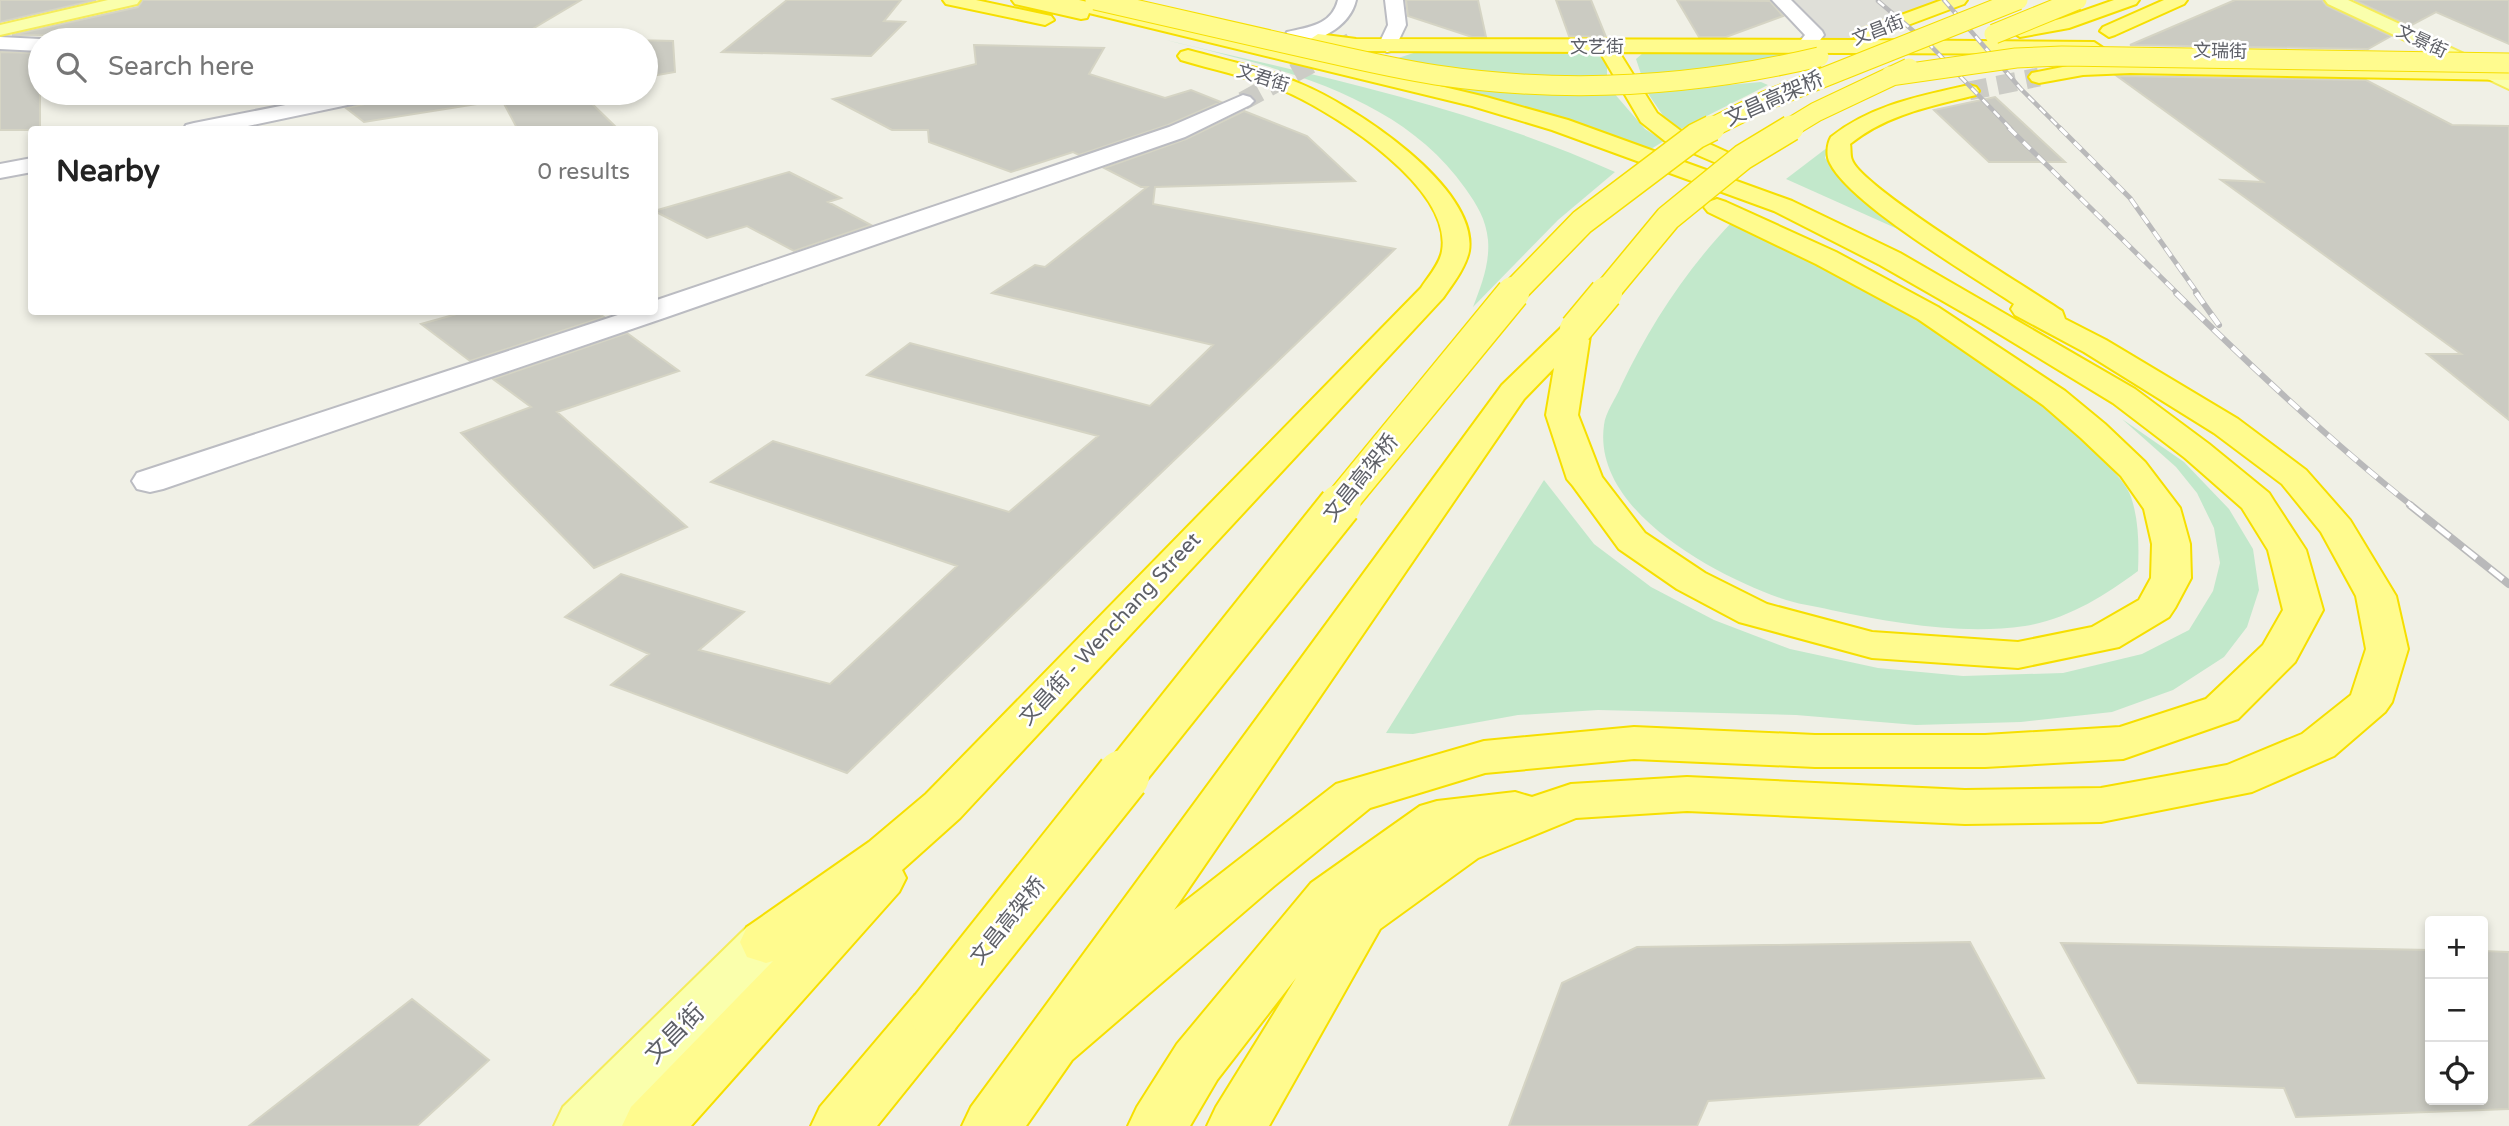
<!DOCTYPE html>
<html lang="en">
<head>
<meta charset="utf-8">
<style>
	body { margin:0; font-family:"Varela Round","Noto Sans SC",sans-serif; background:#f2f2f2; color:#222 }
	.controls { position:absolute; right:21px; bottom:21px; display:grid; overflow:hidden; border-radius:7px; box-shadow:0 4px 10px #0003 }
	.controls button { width:63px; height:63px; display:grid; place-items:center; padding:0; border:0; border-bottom:2px solid #e0e0e0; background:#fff; color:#222; font:35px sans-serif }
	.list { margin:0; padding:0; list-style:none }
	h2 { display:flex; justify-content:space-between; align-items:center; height:91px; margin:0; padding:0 28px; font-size:30px }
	h2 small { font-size:23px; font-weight:400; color:#767676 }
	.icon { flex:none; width:38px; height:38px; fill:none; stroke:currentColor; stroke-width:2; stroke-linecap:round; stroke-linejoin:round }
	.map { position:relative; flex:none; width:2509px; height:1126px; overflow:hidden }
	.search { position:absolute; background:#fff; box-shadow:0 4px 10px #0003; left:28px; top:28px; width:630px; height:77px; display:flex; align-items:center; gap:18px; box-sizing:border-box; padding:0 24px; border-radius:38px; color:#767676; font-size:26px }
	.panel { position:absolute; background:#fff; box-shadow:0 4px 10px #0003; left:28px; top:126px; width:630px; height:189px; border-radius:7px }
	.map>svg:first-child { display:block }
	.industrial { fill:#dfdfd8 }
	.green { fill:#c2e8cb }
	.building { fill:#cbcbc2; stroke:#d5d4c4; stroke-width:2 }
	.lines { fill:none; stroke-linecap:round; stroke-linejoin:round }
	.minor-tunnel { stroke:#ccccc6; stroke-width:19; stroke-dasharray:19 10; stroke-linecap:butt }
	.highway-tunnel { stroke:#ccccc6; stroke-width:19; stroke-dasharray:19 10; stroke-linecap:butt }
	.minor-casing { stroke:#bbbcc2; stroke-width:4 }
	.major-casing { stroke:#f5ec5a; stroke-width:4 }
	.highway-casing { stroke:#f6df00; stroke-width:4 }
	.minor { fill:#fff; fill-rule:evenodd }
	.major { fill:#faffac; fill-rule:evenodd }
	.highway { fill:#fffb8e; fill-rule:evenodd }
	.rail-far3-casing { stroke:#b9b9ba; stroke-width:4.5 }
	.rail-far2-casing { stroke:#b9b9ba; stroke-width:5 }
	.rail-far1-casing { stroke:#b9b9ba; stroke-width:6 }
	.rail-casing { stroke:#b9b9ba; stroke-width:8 }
	.rail-far3 { stroke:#fff; stroke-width:2.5; stroke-dasharray:8; stroke-linecap:butt }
	.rail-far2 { stroke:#fff; stroke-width:3.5; stroke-dasharray:10; stroke-linecap:butt }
	.rail-far1 { stroke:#fff; stroke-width:4.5; stroke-dasharray:13; stroke-linecap:butt }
	.rail { stroke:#fff; stroke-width:5; stroke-dasharray:17; stroke-linecap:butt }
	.highway-bridge-far4-casing { stroke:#f6df00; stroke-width:21; stroke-linecap:butt }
	.highway-bridge-far3-casing { stroke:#f6df00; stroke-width:28; stroke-linecap:butt }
	.highway-bridge-far2-casing { stroke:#f6df00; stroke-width:35; stroke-linecap:butt }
	.highway-bridge-far1-casing { stroke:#f6df00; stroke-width:45; stroke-linecap:butt }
	.highway-bridge-casing { stroke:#f6df00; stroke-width:56; stroke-linecap:butt }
	.highway-bridge-far4 { stroke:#fffb8e; stroke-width:19 }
	.highway-bridge-far3 { stroke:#fffb8e; stroke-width:25 }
	.highway-bridge-far2 { stroke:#fffb8e; stroke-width:32 }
	.highway-bridge-far1 { stroke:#fffb8e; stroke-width:41 }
	.highway-bridge { stroke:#fffb8e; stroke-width:52 }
	.labels { text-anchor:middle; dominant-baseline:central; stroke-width:5; stroke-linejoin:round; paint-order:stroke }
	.far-street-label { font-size:18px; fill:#5e6067; stroke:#fff }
	.street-label { font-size:21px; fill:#5e6067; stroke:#fff }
	.near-street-label { font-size:24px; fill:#5e6067; stroke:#fff }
</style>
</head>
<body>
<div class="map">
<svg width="2509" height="1126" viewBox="0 0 2509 1126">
	<rect width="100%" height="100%" fill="#f0f0e6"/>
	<path class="industrial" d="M1781,0H1966L1851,45L1815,35Z"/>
	<path class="green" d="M1166,40C1317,76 1472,107 1615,172L1558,220L1473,307C1481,286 1490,264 1488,240C1486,219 1477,205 1465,188C1399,93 1271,66 1166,40Z
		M1426,49L1595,51L1607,62V82L1534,80L1395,59Z
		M1778,51L1833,53L1786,64L1643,80L1636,59L1643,53Z
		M1761,82L1768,85L1681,129L1664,117L1647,92Z
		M1443,85L1613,92L1645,129L1664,141L1651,149L1526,108Z
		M1828,147L1825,158L1855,195L1920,239L1786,179Z
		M1733,221C1858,284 1980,345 2083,441C2096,454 2126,480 2131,497C2139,520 2139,547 2138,571C2104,596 2068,619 2025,626C1960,635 1895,623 1831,610C1815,606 1796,604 1780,598C1713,574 1592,510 1604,425C1605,413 1616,398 1621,386C1650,325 1686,270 1733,221Z
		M2122,419L2184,462L2229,509L2253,549L2259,590L2247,627L2224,657L2173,690L2112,712L2021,722L1916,725L1796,715L1598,710L1518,715L1413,734L1386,733L1544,480L1594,544L1651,587L1714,620L1790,649L1878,668L1963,676L2063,673L2142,654L2189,630L2213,591L2220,563L2214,528L2197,493L2176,467Z"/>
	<path class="building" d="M0,0H96L0,22Z
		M143,0H581L519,37L673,41L675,72L646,77V40L12,35L138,7Z
		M787,0H901L884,21L905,22L871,56L722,52Z
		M1406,0H1478L1486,37H1472L1408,16Z
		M1556,0H1591L1606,37L1569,36Z
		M1677,0L1770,1L1783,16L1726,37H1699Z
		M2235,0H2322L2327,6L2391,36L2368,49L2130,45Z
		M2354,0H2509V44L2436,12L2410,26Z
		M974,45L1104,48L1089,74L1165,98L1191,90L1221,102L1168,125L1079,155L1073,152L1011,172L929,142L928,130H892L833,99L976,64Z
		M0,52L40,53V130H0Z
		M2117,76L2366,80L2452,125L2509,126V420L2427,354H2461L2221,180L2263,182Z
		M389,93H581L619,130H518L502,100L364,122L346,108L384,100Z
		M1995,97L2065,162H1989L1934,110Z
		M1244,111L1307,136L1355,181L1155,187L1153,204L1395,249L847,773L611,685L649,654L565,617L621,574L744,612L699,650L830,684L957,566L711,482L773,441L1009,512L1098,436L867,375L910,343L1150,406L1213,345L992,293L1035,265L1045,267L1147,187H1141L1104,168L1186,139Z
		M789,172L841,198L828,202L871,225L794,251L747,226L707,238L654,211Z
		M464,312H596L604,317L470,361L421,324Z
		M627,333L679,371L557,412L687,527L594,568L461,433L531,407L493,379Z
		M1970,942L2044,1078L1708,1101L1697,1126H1509L1562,983L1637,947Z
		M2061,943L2430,950V1100H2483V951L2509,952V1109L2296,1117L2284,1088L2138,1083Z
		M412,999L489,1060L417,1126H249Z"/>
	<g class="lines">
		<path class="minor-tunnel" d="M1243,101L1351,42"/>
		<path class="highway-tunnel" d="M1969,91L2039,77"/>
		<g class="minor-casing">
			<path id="minor" d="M1338,0H1356C1350,27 1315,47 1287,40L1285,36L1287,32C1309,27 1332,25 1338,0Z
				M1385,0H1403L1406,25L1394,50L1387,52L1378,46L1388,25Z
				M1772,0H1791L1822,31L1824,35L1813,49H1799L1797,45L1805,35Z
				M0,37L40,39L44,40H40V51L0,49Z
				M346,93H386L383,97L376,99L229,130H183L186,125L194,123Z
				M1243,95L1250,97L1254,101L1250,105L1185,137L664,318L163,489L150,492L137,489L132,481L137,473L627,312H654V301L1169,127Z
				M32,158V172L0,178V164Z"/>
		</g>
		<g class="major-casing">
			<path id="major" d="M108,0H140L137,4L0,35V25Z
				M2325,0H2348L2509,75V89L2328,4Z
				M766,921L785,927L792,942L785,957L624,1126H554L563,1107L747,927Z"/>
		</g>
		<g class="highway-casing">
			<path id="highway" d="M943,0H976L1051,16L1054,20L1045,25L946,4Z
				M1012,0H1079L1486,97L1568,120L1792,201L1900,253L2135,389L2209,444L2269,493L2274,501L2306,550L2323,610L2295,662L2238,719L2123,759L1985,767H1815L1634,759L1485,773L1370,808L1274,886L1072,1060L1026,1126H962L971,1107L1502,385L1566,323L1576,320L1586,323L1591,329L1578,415L1602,477L1645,533L1705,573L1767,604L1872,632L2018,642L2092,627L2139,600L2151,578L2152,544L2144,509L2121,476L2081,438L2043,405L1918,319L1816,264L1708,212L1704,207L1708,202L1717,199L1726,202L1836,252L1938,307L2065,391L2105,424L2145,462L2180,508L2190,544L2191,578L2175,608L2169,617L2119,647L2018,668L1872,658L1739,622L1677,589L1619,549L1573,486L1567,479L1546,415L1554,368L1524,399L1174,910L1336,784L1484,741L1634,727L1815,735H1985L2120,727L2206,699L2263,645L2283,610L2268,550L2242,508L2185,458L2113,403L1983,324L1880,265L1774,211L1552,130L1472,106L1089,13L1087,18L1081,19L1015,4Z
				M1942,0H1967L1964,4L1868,40L2094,42L2103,48L2094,54L1619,52L1657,113L1681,131L1729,153L1733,158L1729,163L1721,165L1665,141L1641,122L1600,52L1356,51L1318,46L1309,40L1318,34L1356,39L1856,40L1853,36L1855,32Z
				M2114,0H2139L2136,4L2069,28L2020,37L2011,31L2014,27L2060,19Z
				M2164,0H2187L2184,4L2115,35L2109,37L2100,31L2103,27Z
				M1188,50C1226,60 1266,69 1301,84C1352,105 1479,187 1469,251C1466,267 1452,285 1443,298L960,818L902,870L906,878L899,892L691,1126H622L631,1107L773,961L766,963L747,957L740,942L747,927L869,842L926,794L1421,288C1428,277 1440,264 1442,251C1453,188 1337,115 1289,93C1255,78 1217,71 1181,60L1178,56L1181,52Z
				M2130,61L2509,68V80L2130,73L2083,75L2039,83L2032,81L2029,77L2032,73L2083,63Z
				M1969,85L1976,87L1979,91L1976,95C1932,106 1887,114 1850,144C1851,149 1850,156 1852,160C1862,188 2028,288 2062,311L2065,319L2106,340L2238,419L2306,470L2350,520L2396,596L2408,649L2392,702L2385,712L2334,756L2252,792L2101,822L1965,824L1687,811L1576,818L1478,858L1380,929L1269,1126H1207L1216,1107L1296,978L1217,1080L1190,1126H1128L1137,1107L1177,1044L1311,883L1420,806L1437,801L1515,792L1532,797L1571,784L1687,777L1965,790L2101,788L2227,765L2302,734L2351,695L2366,649L2356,596L2321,532L2282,484L2214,433L2084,352L2015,315L2011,309L2014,304C1971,275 1850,204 1830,163C1826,156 1827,144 1831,137C1871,105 1920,96 1969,85Z
				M935,988L955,995L963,1012L955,1029L877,1126H811L820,1107L915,995Z"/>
		</g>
		<use href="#minor" class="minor"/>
		<use href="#major" class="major"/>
		<use href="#highway" class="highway"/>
		<g class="rail-far3-casing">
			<path id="rail-far3" d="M1944,0L2021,89L2061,129
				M1878,1L1930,45L2011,129"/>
		</g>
		<g class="rail-far2-casing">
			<path id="rail-far2" d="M2009,128L2178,294
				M2060,128L2130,198L2198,294"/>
		</g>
		<g class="rail-far1-casing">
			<path id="rail-far1" d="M2176,293C2252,367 2329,440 2412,506
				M2196,293L2219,325"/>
		</g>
		<g class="rail-casing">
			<path id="rail" d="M2410,505L2509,584"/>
		</g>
		<use href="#rail-far3" class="rail-far3"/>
		<use href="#rail-far2" class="rail-far2"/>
		<use href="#rail-far1" class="rail-far1"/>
		<use href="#rail" class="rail"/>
		<g class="highway-bridge-far4-casing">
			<path id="highway-bridge-far4" d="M1095,0C1164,16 1233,31 1301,47C1346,57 1390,68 1436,75C1564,94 1693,87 1819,57
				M1994,34L2077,0
				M1890,76L2016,58L2062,56L2509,63
				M1709,129L1767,100L2018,0
				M1788,129L1816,112L1909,68"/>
		</g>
		<g class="highway-bridge-far3-casing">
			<path id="highway-bridge-far3" d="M1512,294L1582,222L1696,136L1712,128
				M1605,294L1668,218L1743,157L1791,128"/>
		</g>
		<g class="highway-bridge-far2-casing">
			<path id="highway-bridge-far2" d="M1576,329L1606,293
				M1338,506L1513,293"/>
		</g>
		<g class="highway-bridge-far1-casing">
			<path id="highway-bridge-far1" d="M1122,778L1340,505"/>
		</g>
		<g class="highway-bridge-casing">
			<path id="highway-bridge" d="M935,1012L1123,776"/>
		</g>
		<use href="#highway-bridge-far4" class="highway-bridge-far4"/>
		<use href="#highway-bridge-far3" class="highway-bridge-far3"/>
		<use href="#highway-bridge-far2" class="highway-bridge-far2"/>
		<use href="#highway-bridge-far1" class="highway-bridge-far1"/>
		<use href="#highway-bridge" class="highway-bridge"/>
	</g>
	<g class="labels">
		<g class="far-street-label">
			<text transform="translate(1878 30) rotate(-21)">文昌街</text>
			<text transform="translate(2422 41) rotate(25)">文景街</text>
			<text x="1597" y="47">文艺街</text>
			<text transform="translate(2220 51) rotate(1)">文瑞街</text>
			<text transform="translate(1263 78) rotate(17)">文君街</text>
		</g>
		<g class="street-label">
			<text transform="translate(1774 99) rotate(-24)">文昌高架桥</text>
			<text transform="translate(1361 478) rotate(-51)">文昌高架桥</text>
			<text transform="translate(1110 629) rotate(-47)">文昌街 - Wenchang Street</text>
			<text transform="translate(1008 921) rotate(-51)">文昌高架桥</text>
		</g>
		<g class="near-street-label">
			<text transform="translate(675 1034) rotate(-45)">文昌街</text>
		</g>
	</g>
</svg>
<div class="controls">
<button>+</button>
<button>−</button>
<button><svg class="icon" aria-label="locate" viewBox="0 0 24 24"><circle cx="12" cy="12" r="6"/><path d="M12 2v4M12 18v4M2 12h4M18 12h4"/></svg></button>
</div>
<div class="search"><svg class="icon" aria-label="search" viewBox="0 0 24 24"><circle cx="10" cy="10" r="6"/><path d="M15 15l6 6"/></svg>Search here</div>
<section class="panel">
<h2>Nearby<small>0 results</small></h2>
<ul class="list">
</ul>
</section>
</div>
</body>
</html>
